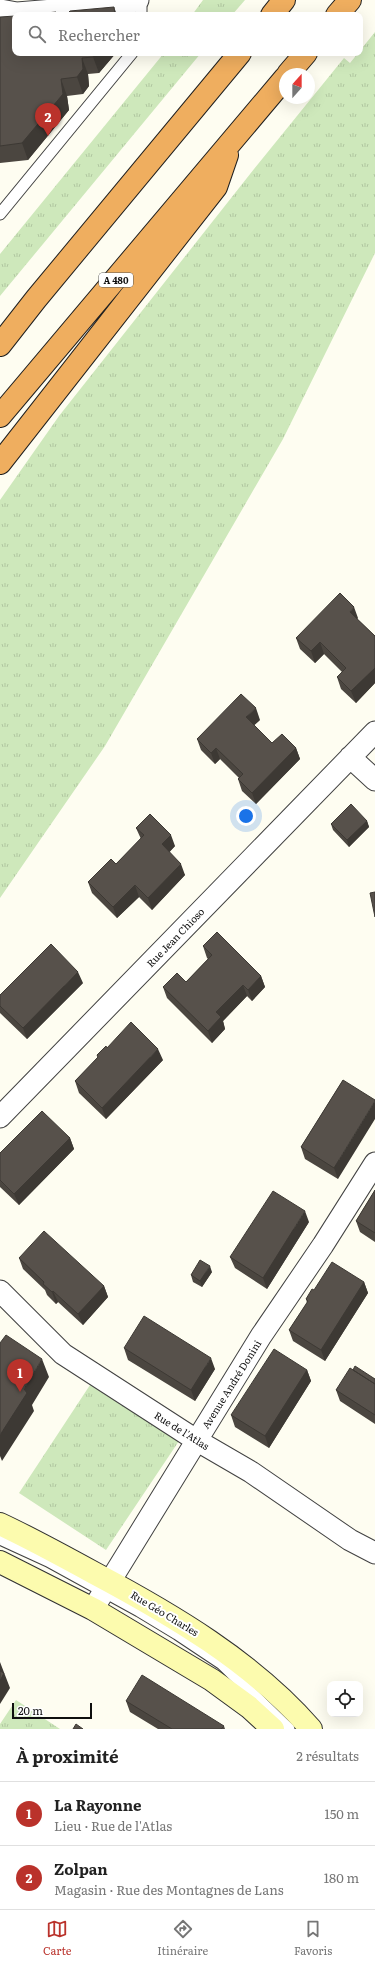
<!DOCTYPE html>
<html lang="fr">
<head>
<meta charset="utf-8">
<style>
	body { margin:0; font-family:Literata,serif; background:#f6f6f6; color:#222 }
	.controls { position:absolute; right:12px; bottom:12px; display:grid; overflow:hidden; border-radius:8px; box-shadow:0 4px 16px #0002 }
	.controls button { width:36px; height:36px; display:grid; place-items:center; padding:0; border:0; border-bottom:1px solid #e0e0e0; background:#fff; color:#222; font:20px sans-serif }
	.compass { position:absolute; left:279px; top:68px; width:36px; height:36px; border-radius:50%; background:#fff; box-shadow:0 4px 16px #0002; rotate:21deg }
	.scale { position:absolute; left:12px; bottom:10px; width:80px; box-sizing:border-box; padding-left:4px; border:2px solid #0f0f0f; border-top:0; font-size:11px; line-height:14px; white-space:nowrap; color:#0f0f0f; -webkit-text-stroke:3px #fff; paint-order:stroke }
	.you { position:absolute; left:246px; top:816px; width:14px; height:14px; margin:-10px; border:3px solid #fff; border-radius:50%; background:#1a73e8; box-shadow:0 0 0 6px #1a73e833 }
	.badge { display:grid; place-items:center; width:26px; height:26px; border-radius:50%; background:#ba322b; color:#fff; font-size:13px; font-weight:700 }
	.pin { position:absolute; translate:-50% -33px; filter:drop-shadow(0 1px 2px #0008) }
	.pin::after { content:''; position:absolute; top:21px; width:14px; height:12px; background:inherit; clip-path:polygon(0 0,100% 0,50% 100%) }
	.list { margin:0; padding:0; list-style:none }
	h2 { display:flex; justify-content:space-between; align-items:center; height:52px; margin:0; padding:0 16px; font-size:17px }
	h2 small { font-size:13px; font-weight:400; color:#767676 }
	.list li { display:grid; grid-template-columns:26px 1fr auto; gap:12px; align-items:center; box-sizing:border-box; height:64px; padding:0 16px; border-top:1px solid #e0e0e0 }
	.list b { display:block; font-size:15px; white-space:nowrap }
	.list p { margin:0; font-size:13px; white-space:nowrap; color:#767676 }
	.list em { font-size:13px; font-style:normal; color:#767676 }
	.icon { flex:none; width:22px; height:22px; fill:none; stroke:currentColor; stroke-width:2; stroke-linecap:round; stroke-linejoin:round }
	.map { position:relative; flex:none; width:375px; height:1729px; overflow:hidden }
	.search { position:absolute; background:#fff; box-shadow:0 4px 16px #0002; left:12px; right:12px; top:12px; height:44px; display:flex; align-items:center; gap:10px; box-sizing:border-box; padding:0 14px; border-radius:8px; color:#767676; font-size:15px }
	.sheet { height:180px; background:#fff }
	nav { display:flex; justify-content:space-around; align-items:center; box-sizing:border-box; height:56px; border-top:1px solid #e0e0e0; background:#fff; font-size:11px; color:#767676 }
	nav a { display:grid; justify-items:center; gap:2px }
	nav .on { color:#ba322b }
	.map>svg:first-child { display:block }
	.grass { fill:url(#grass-tufts) }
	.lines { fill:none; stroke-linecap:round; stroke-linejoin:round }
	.lane-casing { stroke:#424242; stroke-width:13 }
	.street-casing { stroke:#424242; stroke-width:23 }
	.secondary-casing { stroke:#313131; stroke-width:24 }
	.highway-casing { stroke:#202020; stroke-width:24 }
	.lane { stroke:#fff; stroke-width:11 }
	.street { stroke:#fff; stroke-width:21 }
	.secondary { stroke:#fcfbae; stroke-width:22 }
	.highway { stroke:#efae5f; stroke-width:22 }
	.wall { fill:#4b4640 }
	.shaded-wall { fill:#3d3934 }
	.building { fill:#57514b; stroke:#3d3934 }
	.labels { text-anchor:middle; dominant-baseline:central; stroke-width:4; stroke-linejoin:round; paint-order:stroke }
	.shield { fill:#fff; stroke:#575757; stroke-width:1 }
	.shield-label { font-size:9px; font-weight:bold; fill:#0f0f0f }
	.street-label { font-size:10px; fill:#0f0f0f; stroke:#fff }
</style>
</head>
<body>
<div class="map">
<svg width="375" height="1729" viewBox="0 0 375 1729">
	<defs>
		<pattern id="grass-tufts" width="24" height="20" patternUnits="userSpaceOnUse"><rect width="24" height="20" fill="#cee8bb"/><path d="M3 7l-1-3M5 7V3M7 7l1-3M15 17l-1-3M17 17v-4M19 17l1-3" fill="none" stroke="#b0c6a0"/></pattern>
	</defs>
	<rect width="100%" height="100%" fill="#fefdf1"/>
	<path class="grass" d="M203,0H245L232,15H192Z
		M375,32V253L283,439L105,746L0,898V500L59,416L254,169L344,58L350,63Z
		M164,53H201L0,296V254Z
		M90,1385L179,1441L106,1550L19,1493Z
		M16,1700L60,1729H0V1724Z"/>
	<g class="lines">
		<g class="lane-casing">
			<path id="lane" d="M141,0V15
				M0,214L132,53
				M0,1539L48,1561L139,1611L177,1634L222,1664L289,1729"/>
		</g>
		<g class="street-casing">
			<path id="street" d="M0,10L17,13L126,4L138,0
				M350,757L375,780
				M0,1117L375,732
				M0,1291L63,1354L196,1440L251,1472L350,1540L375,1553
				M93,1609L261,1336L323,1245L375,1163"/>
		</g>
		<g class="secondary-casing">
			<path id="secondary" d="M0,1524C32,1539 63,1556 94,1573C171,1614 253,1662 311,1729
				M0,1562L93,1609L212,1680L249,1707L273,1729"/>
		</g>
		<g class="highway-casing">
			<path id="highway" d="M272,15L284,0
				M337,15L350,0
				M288,74L306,53
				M0,345L36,299L240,53
				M0,416L285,78
				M0,463L216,187L227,155"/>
		</g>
		<use href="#lane" class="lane"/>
		<use href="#street" class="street"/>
		<use href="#secondary" class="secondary"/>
		<use href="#highway" class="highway"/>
	</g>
	<path class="wall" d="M0,17L116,53L99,73L88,74L89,86L83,94L67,96L69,110L28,160L0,163Z
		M358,618L357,619L375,636V683L356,703L341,689L337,677L342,672L324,654L315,663L300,649L296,638Z
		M260,720L254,725L272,743L296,748L300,759L256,804L242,791L238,779L239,778L220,759L215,764L201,750L197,739Z
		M367,821L369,827L349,847L333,830L331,824Z
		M136,828L175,846L169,852L185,875L152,910L139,897L117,918L92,893L88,882L116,864L141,839Z
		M203,946L261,976L265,987L252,1001L247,996L223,1021L225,1029L212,1043L167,998L163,987L186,982L208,959L207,958Z
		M83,983L27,1039L0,1013V995Z
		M107,1048L163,1060L106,1119L79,1093L75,1081L98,1058L97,1055Z
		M343,1080L338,1179L305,1159L301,1147Z
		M70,1138L74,1149L19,1205L0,1187V1153Z
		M375,1190V1242L360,1232L356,1221Z
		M309,1222L267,1289L235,1268L230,1257Z
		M19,1258L104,1286L108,1297L83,1325L58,1302L56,1304L47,1295L45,1290L23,1269Z
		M212,1272L202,1287L193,1282L191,1275Z
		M364,1282L368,1293L325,1361L293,1341L289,1330L307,1303L306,1299L314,1290Z
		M124,1348L215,1369L195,1401L128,1360Z
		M307,1370L311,1381L269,1448L235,1427L231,1415Z
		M353,1370L375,1379V1424L340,1401L336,1390Z
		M126,1701L224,1726L225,1729H158L130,1712Z"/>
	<path class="shaded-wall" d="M114,7L117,15H115Z
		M96,53H116L99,73L93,57Z
		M82,58L88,74L89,86L83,94L77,77Z
		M61,79L67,96L69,110L28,160L22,143Z
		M354,607L358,618L354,623L350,612Z
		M320,642L324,654L315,663L311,651Z
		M375,668V683L356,703L351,691Z
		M256,708L260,720L250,729L246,717Z
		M216,748L220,759L215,764L211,753Z
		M296,748L300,759L256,804L252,793Z
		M367,821L369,827L349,847L347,840Z
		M171,835L175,846L166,856L162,844Z
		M181,864L185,875L152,910L148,898Z
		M135,885L139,897L117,918L113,907Z
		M78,972L83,983L27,1039L23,1028Z
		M261,976L265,987L252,1001L248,990Z
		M243,985L247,996L223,1021L225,1029L212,1043L208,1031L216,1012Z
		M158,1049L163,1060L106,1119L102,1108Z
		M375,1101V1119L338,1179L334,1168Z
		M70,1138L74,1149L19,1205L14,1194Z
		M305,1211L309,1222L267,1289L263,1278Z
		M210,1266L212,1272L202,1287L200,1281Z
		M364,1282L368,1293L325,1361L321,1350Z
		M104,1286L108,1297L83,1325L78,1314Z
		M53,1291L58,1302L56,1304L52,1292Z
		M211,1358L215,1369L195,1401L191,1390Z
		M42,1359L49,1377L32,1405L34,1411L2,1461L0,1456V1435L24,1389Z
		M307,1370L311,1381L269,1448L265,1436Z
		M0,1662L10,1688L0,1704Z"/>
	<path class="building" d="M114,7L115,15H66L70,11Z
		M56,12V15H26Z
		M15,16V53H96L93,57L82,58L83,69L77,77L61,79L63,94L22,143L0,146V17Z
		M340,593L354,607L350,612L375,636V668L351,691L337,677L346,668L320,642L311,651L296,638Z
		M241,694L256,708L246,717L272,743L282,734L296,748L252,793L238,779L243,774L216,748L211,753L197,739Z
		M351,804L367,821L347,840L331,824Z
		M150,814L171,835L162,844L181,864L148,898L135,885L113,907L88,882L111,859L116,864L144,835L136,828Z
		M375,892V917L370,893Z
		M217,932L261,976L248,990L243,985L216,1012L221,1017L208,1031L163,987L177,973L186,982L212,955L203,946Z
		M51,944L78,972L23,1028L0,1006V995Z
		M131,1022L158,1049L102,1108L75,1081L98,1057L97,1055L106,1046L107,1048Z
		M343,1080L375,1100V1101L334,1168L301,1147Z
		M42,1111L70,1138L14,1194L0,1180V1153Z
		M375,1190V1233L356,1221Z
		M273,1191L305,1211L263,1278L230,1257Z
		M44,1231L104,1286L78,1314L53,1291L52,1292L43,1284L44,1282L19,1258Z
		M200,1260L210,1266L200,1281L191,1275Z
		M332,1262L364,1282L321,1350L289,1330L308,1301L306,1299L312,1289L314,1290Z
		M144,1316L211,1358L191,1390L124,1348Z
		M6,1335L42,1359L24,1389L27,1393L0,1435V1343Z
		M274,1349L307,1370L265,1436L231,1415Z
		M355,1366L375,1379V1384L353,1370Z
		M350,1368L375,1384V1415L336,1390Z
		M0,1671L4,1673L0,1681Z
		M142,1675L224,1726L221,1729H172L126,1701Z
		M76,1724L83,1729H73Z"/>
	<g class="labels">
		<rect class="shield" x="99" y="273" width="34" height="14" rx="3"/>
		<g class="shield-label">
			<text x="116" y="280">A 480</text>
		</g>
		<g class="street-label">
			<text transform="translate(175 937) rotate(-46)">Rue Jean Chioso</text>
			<text transform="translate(231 1384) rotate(-58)">Avenue André Donini</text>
			<text transform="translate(182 1430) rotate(32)">Rue de l'Atlas</text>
			<text transform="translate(165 1613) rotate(31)">Rue Géo Charles</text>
		</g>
	</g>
</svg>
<div class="controls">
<button><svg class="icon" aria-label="locate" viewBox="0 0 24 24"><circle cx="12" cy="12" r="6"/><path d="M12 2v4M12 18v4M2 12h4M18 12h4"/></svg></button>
</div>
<svg class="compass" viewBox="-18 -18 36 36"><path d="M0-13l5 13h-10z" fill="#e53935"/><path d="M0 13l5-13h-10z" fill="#767676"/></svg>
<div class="scale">20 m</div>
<div class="you"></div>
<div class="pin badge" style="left:20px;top:1392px">1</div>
<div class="pin badge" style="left:48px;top:136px">2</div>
<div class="search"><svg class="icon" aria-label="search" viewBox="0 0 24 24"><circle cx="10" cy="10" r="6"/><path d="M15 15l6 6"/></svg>Rechercher</div>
</div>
<section class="sheet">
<h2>À proximité<small>2 résultats</small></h2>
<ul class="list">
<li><span class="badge">1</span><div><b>La Rayonne</b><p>Lieu · Rue de l'Atlas</p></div><em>150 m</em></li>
<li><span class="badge">2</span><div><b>Zolpan</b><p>Magasin · Rue des Montagnes de Lans</p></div><em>180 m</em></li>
</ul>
</section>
<nav>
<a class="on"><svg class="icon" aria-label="map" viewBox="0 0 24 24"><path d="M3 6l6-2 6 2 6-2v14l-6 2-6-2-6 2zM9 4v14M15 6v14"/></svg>Carte</a>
<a><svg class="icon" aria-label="directions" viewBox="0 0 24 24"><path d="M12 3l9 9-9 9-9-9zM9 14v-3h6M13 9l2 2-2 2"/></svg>Itinéraire</a>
<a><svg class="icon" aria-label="saved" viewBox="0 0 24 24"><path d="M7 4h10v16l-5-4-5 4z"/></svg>Favoris</a>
</nav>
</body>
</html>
